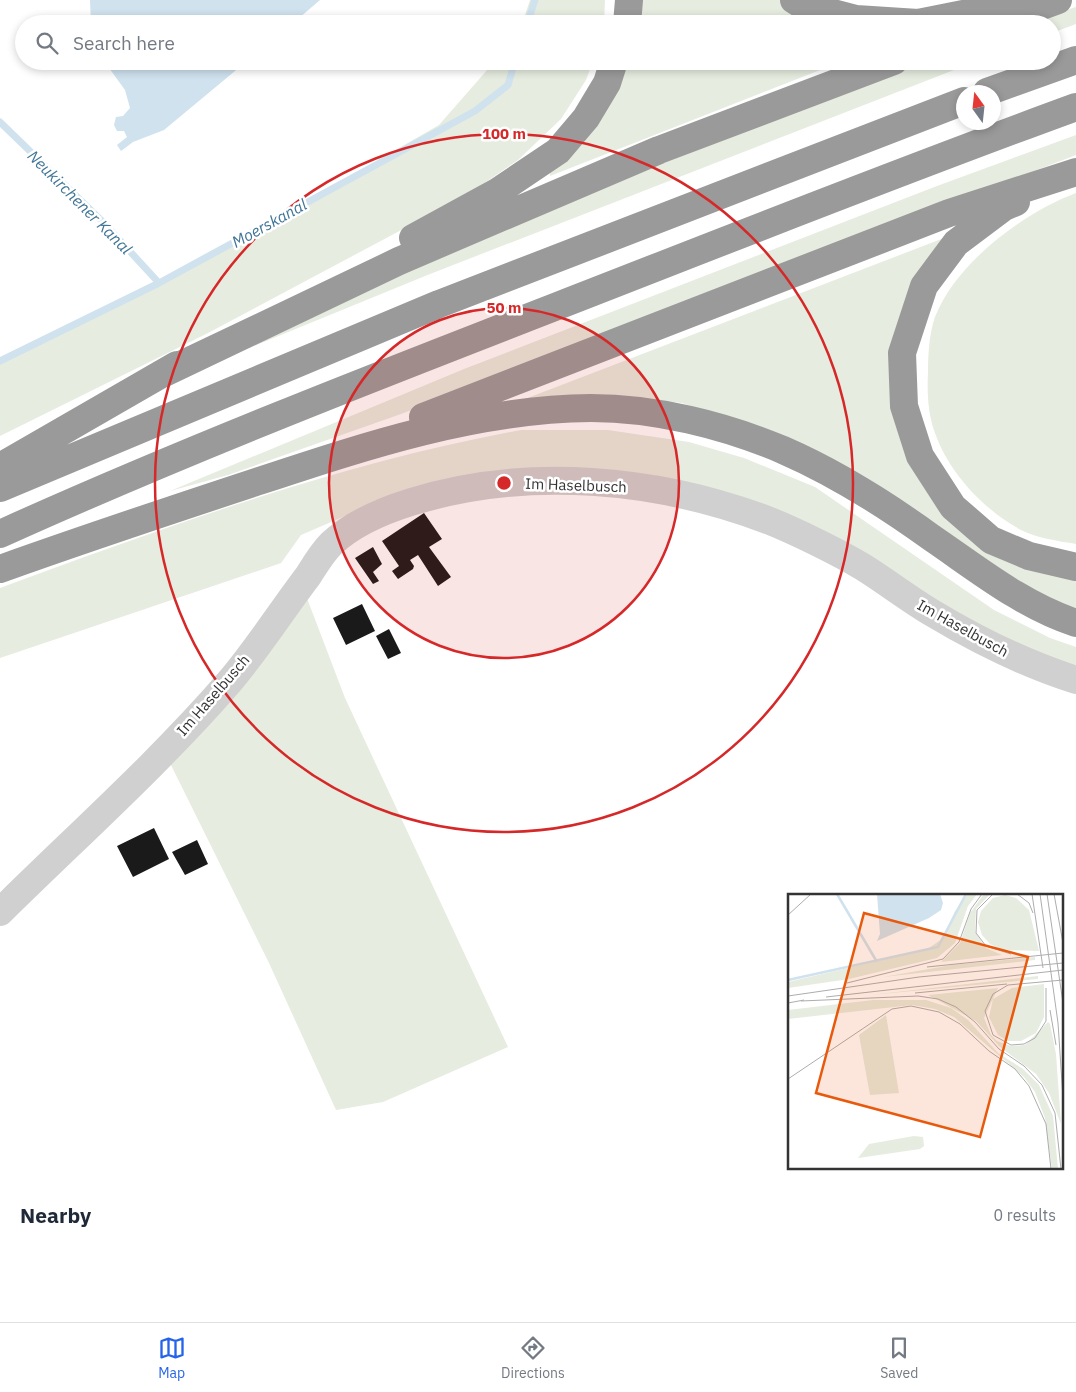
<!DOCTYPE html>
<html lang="en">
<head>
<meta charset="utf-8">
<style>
	body { margin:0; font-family:"IBM Plex Sans",sans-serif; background:#f6f6f7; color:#1f2937 }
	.compass { position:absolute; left:956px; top:85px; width:45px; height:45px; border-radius:50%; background:#fff; box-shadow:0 2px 8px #0003; rotate:345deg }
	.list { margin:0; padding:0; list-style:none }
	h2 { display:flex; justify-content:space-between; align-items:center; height:65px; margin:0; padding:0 20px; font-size:21px }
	h2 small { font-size:16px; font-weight:400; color:#747a83 }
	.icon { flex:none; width:28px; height:28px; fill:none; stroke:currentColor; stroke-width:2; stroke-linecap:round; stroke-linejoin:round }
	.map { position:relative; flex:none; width:1076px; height:1182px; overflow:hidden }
	.search { position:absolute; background:#fff; box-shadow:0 2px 8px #0003; left:15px; right:15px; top:15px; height:55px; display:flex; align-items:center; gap:12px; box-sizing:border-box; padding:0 18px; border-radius:28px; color:#747a83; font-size:19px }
	.sheet { height:140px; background:#fff }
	nav { display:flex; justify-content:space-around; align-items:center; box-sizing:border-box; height:70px; border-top:1px solid #e0e1e3; background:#fff; font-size:14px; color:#747a83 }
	nav a { display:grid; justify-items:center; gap:2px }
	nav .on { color:#2563eb }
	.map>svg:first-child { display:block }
	.green { fill:#e6ecdf }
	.water { fill:#cfe2ee }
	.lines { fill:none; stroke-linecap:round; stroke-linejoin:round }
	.stream { stroke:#cfe2ee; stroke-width:7 }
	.building { fill:#1a1a1a }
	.minor { stroke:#d0d0d0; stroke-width:28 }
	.highway { stroke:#9a9a9a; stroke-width:28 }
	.ring { fill:none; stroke:#d62828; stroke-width:2.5 }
	.labels { text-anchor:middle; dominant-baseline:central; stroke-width:5; stroke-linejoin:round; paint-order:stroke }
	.street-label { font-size:15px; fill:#333; stroke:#fff }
	.water-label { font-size:16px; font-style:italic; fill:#3f7597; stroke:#fff }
	.inset-river { fill:none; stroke:#cfe2ee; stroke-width:2.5 }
	.inset-road { fill:none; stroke:#adadad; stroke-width:1 }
	.view { fill:#e8590c; fill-opacity:0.15; stroke:#e8590c; stroke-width:2.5 }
	.inset-edge { fill:none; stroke:#333; stroke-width:2.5 }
	.centre { fill:#d62828; stroke:#fff; stroke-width:2.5 }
	.ring-label { font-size:15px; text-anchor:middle; font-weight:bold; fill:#d62828; stroke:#fff; stroke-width:5; stroke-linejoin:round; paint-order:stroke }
</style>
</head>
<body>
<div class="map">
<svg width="1076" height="1182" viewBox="0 0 1076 1182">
	<rect width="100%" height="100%" fill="#fff"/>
	<path class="green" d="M530,0H605L604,24H522Z
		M640,0H781L838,24H638Z
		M1076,7V24L1052,33V24H1023Z
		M495,61H593L586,80L561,119L518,160L467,195L208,333L0,436V359L243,238L439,125Z
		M626,61H843L550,176V169Z
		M927,61H977L430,274L217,361L273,331L625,176Z
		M1076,135V155L401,414L228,475L170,491L464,369L937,186Z
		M1076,193V544C1058,541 1037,538 1021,530C984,510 949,473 935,433C928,415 927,392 928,373C928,356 929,334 935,317C956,263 1023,213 1076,193Z
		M944,238L895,346L936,499L1076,579V611L1051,603L866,477L788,438L682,403L651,399H525Z
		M521,430H608L689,442L744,458L815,487L994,610L1050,638L1076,647V672L1004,647L785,515L723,491L661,478L352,513L301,535L281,563L0,658V588C168,526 345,462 521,430Z
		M305,593L345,698L508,1047L383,1102L336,1110L269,963L168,759Z"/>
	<path class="water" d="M90,0H320L292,24H91Z
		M104,61H247L164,130L133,142L121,151L117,145L127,137L124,131H117L114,125L116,117L123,116L130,108L125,90Z"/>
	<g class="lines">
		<path class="stream" d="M527,24L535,0
			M0,122L102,221L159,283
			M0,361L159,283L475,111L508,85L515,61"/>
	</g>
	<path class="building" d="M424,513L442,539L429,547L451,577L438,586L418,555L410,560L414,566L413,569L398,579L392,571L399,566L382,541Z
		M373,547L382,564L373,572L379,581L373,584L355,558Z
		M362,604L375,631L346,645L333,618Z
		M389,629L401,653L388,659L376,636Z
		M154,828L169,859L133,877L117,846Z
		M197,840L208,864L185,875L172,852Z"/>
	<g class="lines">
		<path class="minor" d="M0,912C77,836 159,763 230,681C258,648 282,610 308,576C315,565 322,553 331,544C353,523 382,511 411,502C527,466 658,478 770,521C797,532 838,552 863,567C887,582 910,600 934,614C979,641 1026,664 1076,680"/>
		<path class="highway" d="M794,0L802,5L856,19L918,23L1033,0
			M1017,15L1058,0
			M627,24L629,0
			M987,92L1076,60
			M1016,202L1004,207L956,243L924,286L902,353L904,406L920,456L953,507L991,540L1029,556L1076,567
			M413,238L497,192L558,151L586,118L607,83L614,61
			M162,374L399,261L659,150L894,61
			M423,417L949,213L1076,172
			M0,467L177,365
			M0,488L439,304L964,101
			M0,534C184,451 372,378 560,305C732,238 903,170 1076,107
			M0,569C84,539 168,511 253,483C362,447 474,409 591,408C655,408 724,425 783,450C836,473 885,504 932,538C979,570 1022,605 1076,623"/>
	</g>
	<circle cx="504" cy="483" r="175" fill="#d62828" fill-opacity=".12"/>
	<g class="ring">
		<circle cx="504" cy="483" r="175"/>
		<circle cx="504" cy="483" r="349"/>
	</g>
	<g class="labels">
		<g class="street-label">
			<text transform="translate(576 485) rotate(2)">Im Haselbusch</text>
			<text transform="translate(963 628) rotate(29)">Im Haselbusch</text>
			<text transform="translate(213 695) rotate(-49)">Im Haselbusch</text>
		</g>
		<g class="water-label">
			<text transform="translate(80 202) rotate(45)">Neukirchener Kanal</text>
			<text transform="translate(269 223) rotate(-29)">Moerskanal</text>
		</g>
	</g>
	<g transform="translate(788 894)">
		<rect width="275" height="275" fill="#fff"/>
		<path d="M180,0H189L180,12L167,49L149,64L61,85L0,94V88L138,56L154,45L167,17ZM196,0H202L188,15L187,38L198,54L214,61L153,68L172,49L182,19ZM217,1L228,4L241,16L251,57L215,56L202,50L194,41L190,28L193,17L205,4ZM247,63V66L95,83L164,71ZM250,82V85L82,101ZM256,90V123L248,139L233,147H220L210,141L201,123L205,105L224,94ZM210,94L196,124L203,141L209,147L223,152L237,151L260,128L262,130L268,160L273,230L261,199L248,180L212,153L188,127L140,101ZM85,106H138L163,114L180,126L210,159L235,175L251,191L265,222L270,275H264L257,224L247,198L236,183L166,123L147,115L124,111L0,125V116ZM98,121L111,199L82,201L71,141ZM126,242L135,243L136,252L132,255L70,264L81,250Z" fill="#e6ecdf"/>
		<path d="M89,0H152L155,9L153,16L141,24L89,47L92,40Z" fill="#cfe2ee"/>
		<path class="inset-river" d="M49,0L89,68M0,86L150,53L178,0"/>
		<path class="inset-road" d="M205,0L189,16L188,39L198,52L223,60M229,0L241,9L245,19M244,0L255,74M252,0L270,129L275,204M259,0L275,109M266,0L275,49M0,21L23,0M139,73L275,59M59,89L155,65L171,48L183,15L194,0M258,94V127L247,144L236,150L223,151L205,141L197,117L205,100L220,91L275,86M127,99L219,90M0,102L131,83L275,69M38,103L275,76M13,107L130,102L150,105L168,113L187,128L211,155L236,172L254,191L267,219L273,275M0,109L16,106M262,116L268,151M0,185L104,115L123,112L151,118L172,130L201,157L227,175L241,192L258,230L263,275"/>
		<path class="view" d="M76,19L240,63L192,243L28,199Z"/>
		<rect width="275" height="275" class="inset-edge"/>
	</g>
	<circle cx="504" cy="483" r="8" class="centre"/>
	<g class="ring-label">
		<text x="504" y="139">100 m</text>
		<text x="504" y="313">50 m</text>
	</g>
</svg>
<svg class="compass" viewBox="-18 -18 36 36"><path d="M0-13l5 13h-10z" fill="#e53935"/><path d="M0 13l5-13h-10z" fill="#747a83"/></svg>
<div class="search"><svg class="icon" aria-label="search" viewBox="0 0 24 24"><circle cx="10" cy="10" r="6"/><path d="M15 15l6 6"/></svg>Search here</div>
</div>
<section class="sheet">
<h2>Nearby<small>0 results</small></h2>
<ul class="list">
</ul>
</section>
<nav>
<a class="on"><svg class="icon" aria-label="map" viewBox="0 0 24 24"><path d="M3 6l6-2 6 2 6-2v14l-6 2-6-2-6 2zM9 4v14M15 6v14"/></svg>Map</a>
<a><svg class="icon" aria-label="directions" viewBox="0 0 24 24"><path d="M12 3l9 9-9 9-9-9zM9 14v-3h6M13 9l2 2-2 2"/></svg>Directions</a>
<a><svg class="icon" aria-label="saved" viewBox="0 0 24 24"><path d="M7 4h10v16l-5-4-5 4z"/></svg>Saved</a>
</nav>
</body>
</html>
